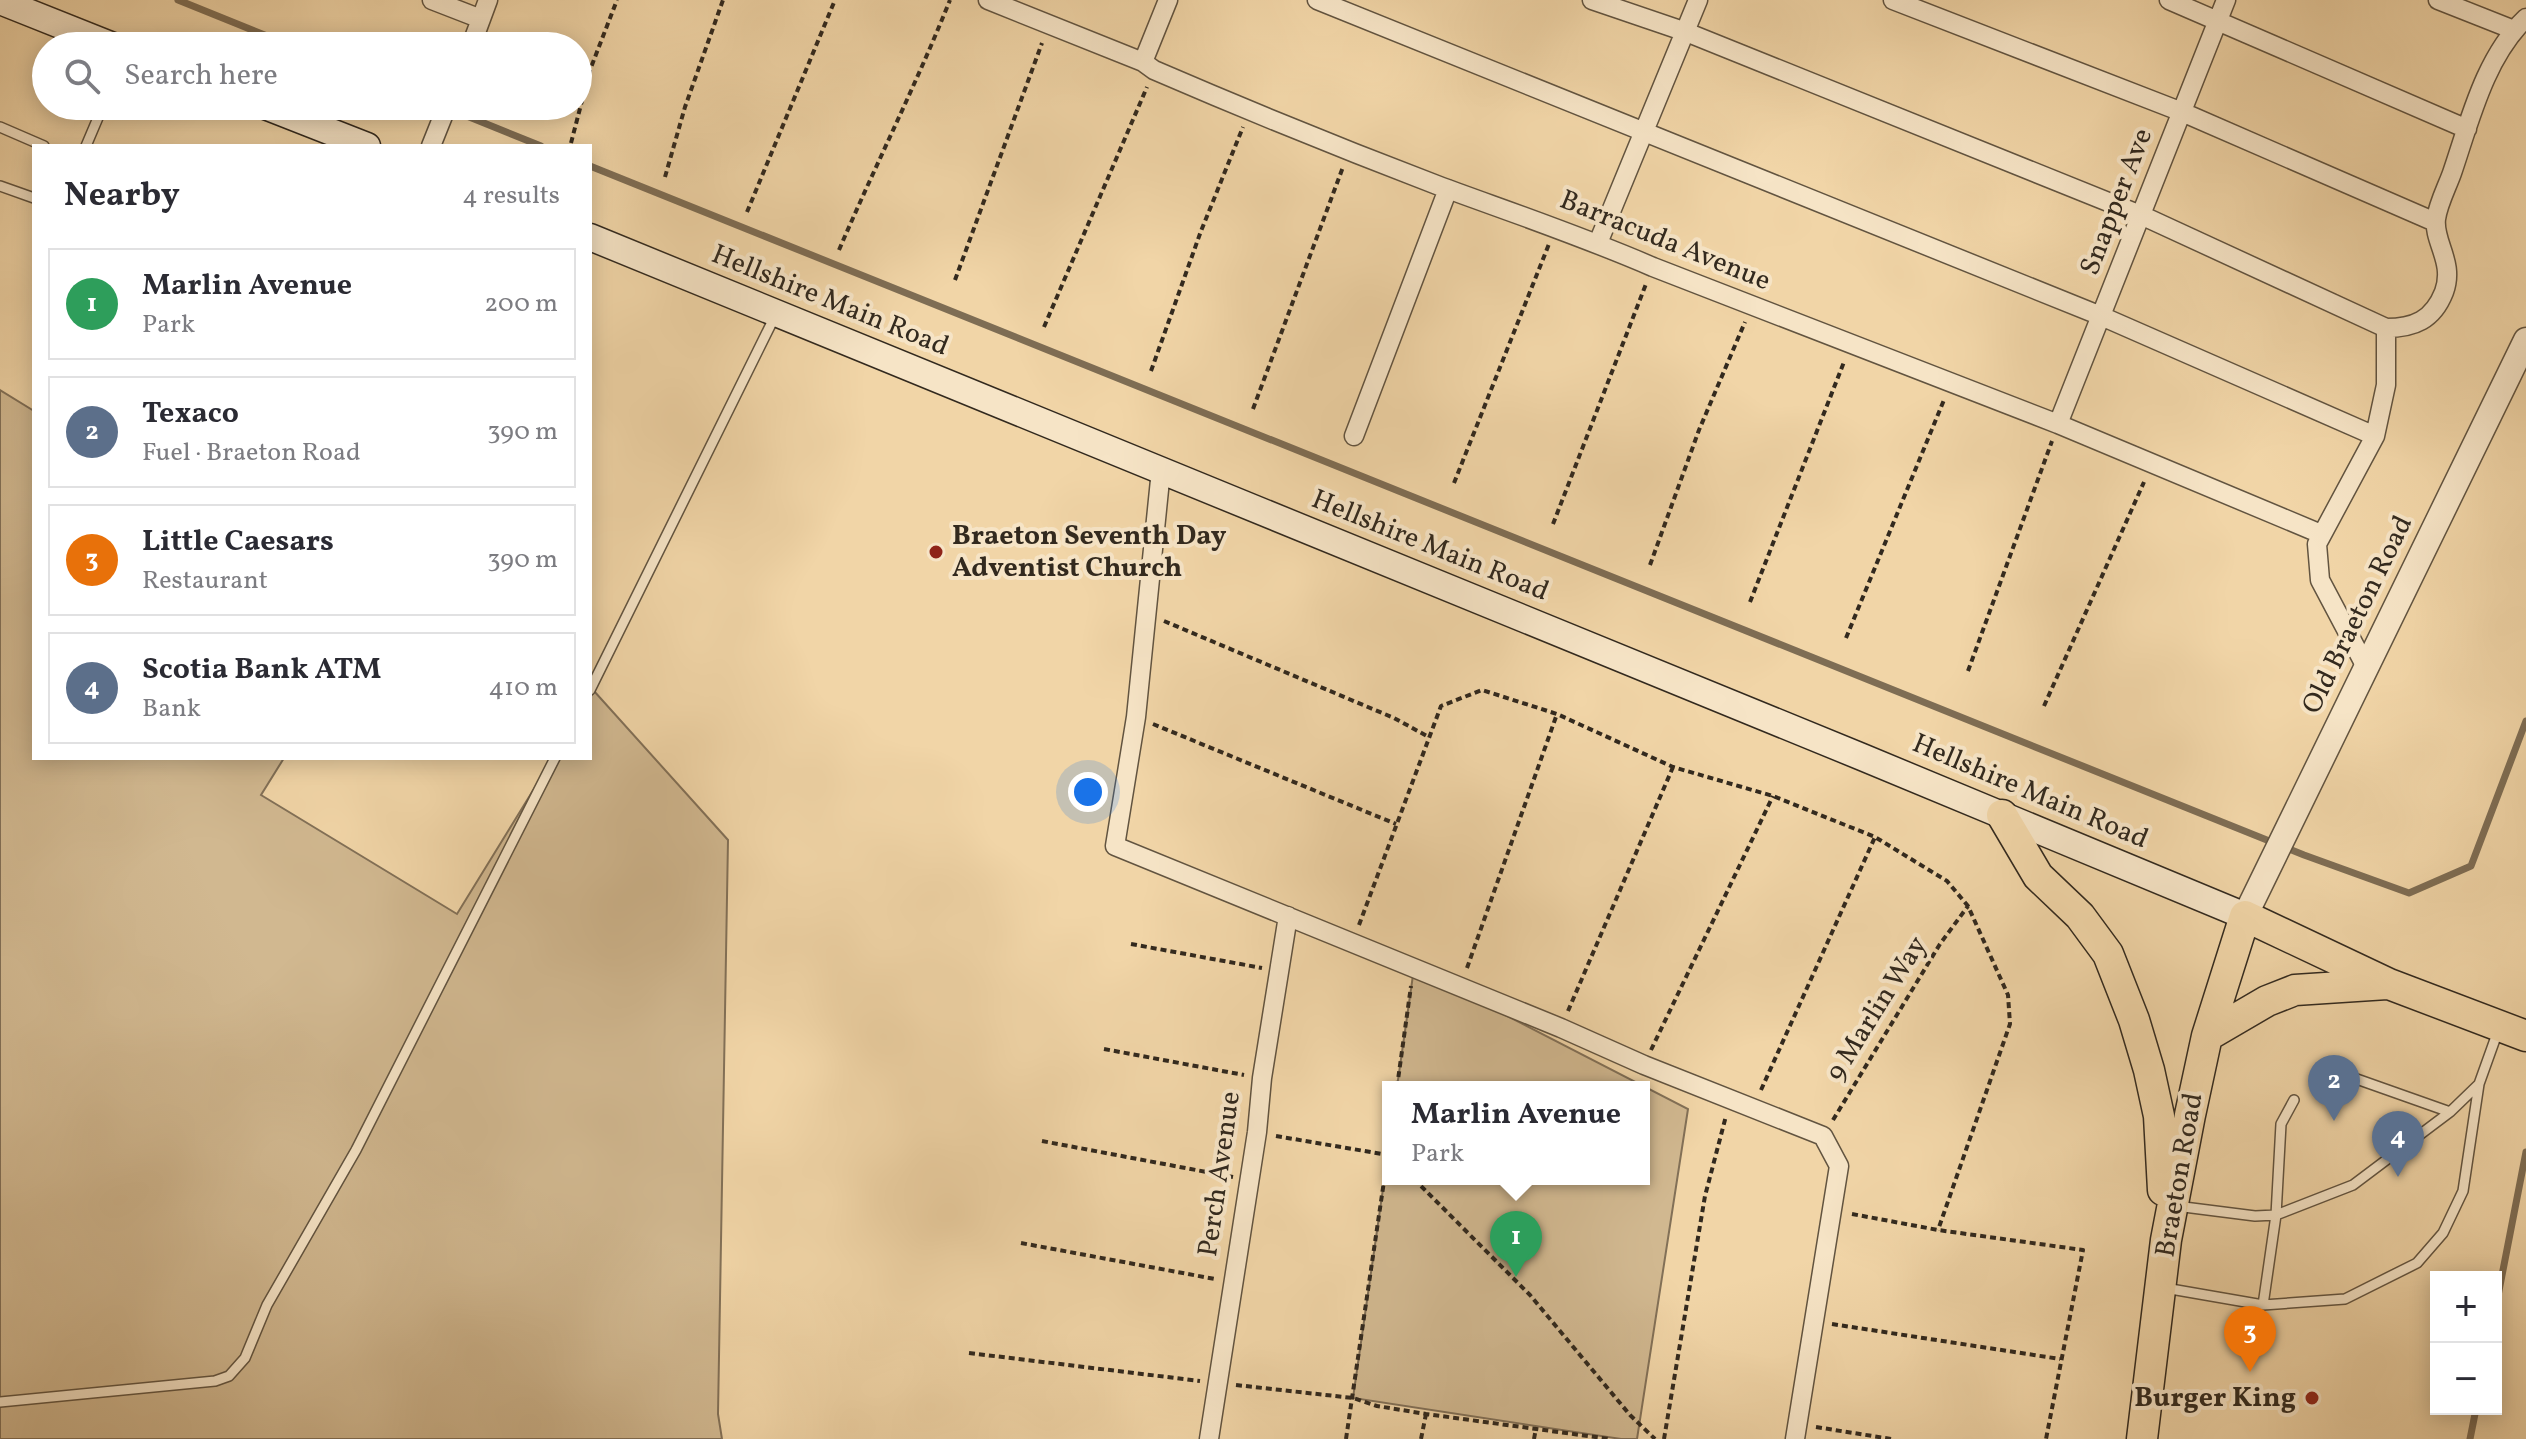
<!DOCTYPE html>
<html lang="en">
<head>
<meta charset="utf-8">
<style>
	body { margin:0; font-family:Vollkorn,serif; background:#f7f7f7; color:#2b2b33 }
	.controls { position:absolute; right:24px; bottom:24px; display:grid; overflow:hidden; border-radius:0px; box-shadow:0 4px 20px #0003 }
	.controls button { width:72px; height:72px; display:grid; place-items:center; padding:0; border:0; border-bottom:2px solid #e1e1e2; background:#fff; color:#2b2b33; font:40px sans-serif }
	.you { position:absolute; left:1088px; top:792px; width:28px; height:28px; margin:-20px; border:6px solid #fff; border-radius:50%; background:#1a73e8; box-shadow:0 0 0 12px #1a73e833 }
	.badge { display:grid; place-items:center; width:52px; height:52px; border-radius:50%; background:#7c3aed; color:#fff; font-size:26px; font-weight:700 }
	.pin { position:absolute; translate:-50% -66px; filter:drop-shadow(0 2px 4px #0008) }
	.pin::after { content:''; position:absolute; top:42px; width:28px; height:24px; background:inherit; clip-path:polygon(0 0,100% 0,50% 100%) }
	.popup { position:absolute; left:1382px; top:1081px; width:268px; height:104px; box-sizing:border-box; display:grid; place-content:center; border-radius:0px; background:#fff; filter:drop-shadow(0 2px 6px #0005); font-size:26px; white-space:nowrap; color:#7c7c81 }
	.popup b { font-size:30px; color:#2b2b33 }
	.popup::after { content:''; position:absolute; left:50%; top:100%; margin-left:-16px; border:16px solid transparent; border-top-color:#fff }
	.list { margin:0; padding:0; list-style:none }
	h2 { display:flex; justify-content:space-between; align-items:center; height:104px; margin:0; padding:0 32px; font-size:34px }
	h2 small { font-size:26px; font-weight:400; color:#7c7c81 }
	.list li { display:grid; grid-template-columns:52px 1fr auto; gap:24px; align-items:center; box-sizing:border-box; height:112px; margin:0 16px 16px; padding:0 16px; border:2px solid #e1e1e2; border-radius:0px }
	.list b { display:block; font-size:30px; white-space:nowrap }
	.list p { margin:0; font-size:26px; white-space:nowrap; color:#7c7c81 }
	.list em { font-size:26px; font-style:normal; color:#7c7c81 }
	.icon { flex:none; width:44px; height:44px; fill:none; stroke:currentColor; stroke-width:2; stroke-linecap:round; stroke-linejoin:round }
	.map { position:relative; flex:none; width:2526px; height:1439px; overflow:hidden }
	.search { position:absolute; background:#fff; box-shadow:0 4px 20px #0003; left:32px; top:32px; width:560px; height:88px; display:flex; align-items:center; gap:20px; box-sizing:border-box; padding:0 28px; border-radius:44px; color:#7c7c81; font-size:30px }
	.panel { position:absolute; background:#fff; box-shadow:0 4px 20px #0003; left:32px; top:144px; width:560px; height:616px; border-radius:0px }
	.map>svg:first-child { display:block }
	.green { fill:#d1b890; stroke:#827057; stroke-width:2 }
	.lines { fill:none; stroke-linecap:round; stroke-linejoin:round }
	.stream { stroke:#7e6d54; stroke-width:7 }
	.service-casing { stroke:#625440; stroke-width:12 }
	.minor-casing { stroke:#625440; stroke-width:21 }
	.tertiary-casing { stroke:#625440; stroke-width:27 }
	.secondary-casing { stroke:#32291e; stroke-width:29 }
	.primary-casing { stroke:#32291e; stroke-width:33 }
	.path { stroke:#32291e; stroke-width:4; stroke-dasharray:6 4; stroke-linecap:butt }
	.service { stroke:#f6e4c6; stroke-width:9 }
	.minor { stroke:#f6e4c6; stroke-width:18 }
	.tertiary { stroke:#f6e4c6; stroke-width:24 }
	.secondary { stroke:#f6e4c6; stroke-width:26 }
	.primary { stroke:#f1d5a7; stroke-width:30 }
	.poi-dot { fill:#8f2418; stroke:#f6e4c6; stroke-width:3 }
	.labels { text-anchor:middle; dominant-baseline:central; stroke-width:8; stroke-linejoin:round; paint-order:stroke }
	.street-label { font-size:28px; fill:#32291e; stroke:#f6e4c6 }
	.poi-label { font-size:28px; font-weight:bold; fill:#32291e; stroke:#f6e4c6; text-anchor:start }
</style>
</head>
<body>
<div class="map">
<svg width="2526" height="1439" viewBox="0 0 2526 1439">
	<rect width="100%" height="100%" fill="#f1d5a7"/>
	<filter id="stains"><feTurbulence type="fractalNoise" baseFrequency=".0025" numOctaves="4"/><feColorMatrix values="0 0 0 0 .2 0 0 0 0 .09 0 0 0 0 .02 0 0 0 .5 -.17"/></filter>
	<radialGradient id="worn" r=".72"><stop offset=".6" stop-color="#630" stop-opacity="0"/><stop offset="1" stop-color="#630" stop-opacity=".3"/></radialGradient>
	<path class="green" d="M0,390L34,411V758H284L261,795L457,914L553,758H590V698L594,691L728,840L718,1414L722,1439H0Z
		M1414,968L1688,1109L1637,1439H1621L1353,1398L1388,1154V1179H1644V1087H1397Z"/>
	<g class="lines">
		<path class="stream" d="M178,0L292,46
			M447,108L541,146
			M590,166L2304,855L2409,893L2471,866L2526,721
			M2496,1306L2526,1152
			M2470,1439L2476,1409"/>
		<g class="service-casing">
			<path id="service" d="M0,127L44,146
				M86,146L103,106
				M0,186L34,198
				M590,690L775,316
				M2327,1077H2351L2450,1112
				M2176,1206L2255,1216L2276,1215L2353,1185L2450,1112L2479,1084L2498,1031
				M2165,1288L2263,1305L2345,1299L2417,1263L2443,1233L2463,1191L2479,1084
				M2263,1305L2276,1215L2281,1124L2294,1100
				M0,1402L215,1381L229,1376L245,1358L267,1305L356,1150L555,758"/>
		</g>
		<g class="minor-casing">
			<path id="minor" d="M432,0L481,19
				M988,0L1143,62L1154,70C1249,111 1345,150 1442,187C1513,213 1584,237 1653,267L2058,424L2321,534
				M1317,0L2101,316L2375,436
				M1592,0L1686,32L2143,216L2386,328
				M1893,0L2182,112L2435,222
				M2169,0L2467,129
				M2438,0L2514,30
				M471,46L488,0
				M1143,62L1168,0
				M431,146L447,106
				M1598,243L1698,0
				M2058,424L2226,0
				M1354,436L1448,189
				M1161,470L1136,717L1115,846L1561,1028L1644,1065L1823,1136L1839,1166L1795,1439
				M2366,667L2320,580L2317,544L2375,436L2386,385V328C2414,328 2433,320 2444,292C2455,262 2433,242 2436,219C2438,204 2447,187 2452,173C2470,120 2485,57 2526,18
				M1209,1439L1257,1132L1262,1078L1288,916"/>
		</g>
		<g class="tertiary-casing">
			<path id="tertiary" d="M2245,916L2526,340"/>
		</g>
		<g class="secondary-casing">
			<path id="secondary" d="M0,1L113,46
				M265,106L367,146
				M590,237L1862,757L2245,916"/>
		</g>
		<g class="primary-casing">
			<path id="primary" d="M2002,815L2038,876L2080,916L2108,954L2134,1020L2149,1070L2159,1116L2163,1190
				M2207,1036L2267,1001L2295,990L2387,984
				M2142,1439L2166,1240L2190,1115L2207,1036L2245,916L2389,984L2526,1036"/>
		</g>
		<path class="path" d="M571,143L590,70L617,0
			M665,177L685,107L723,0
			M747,212L835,0
			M839,250C875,166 916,85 950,0
			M955,280L1042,43
			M1044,327L1147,87
			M1151,371L1201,231L1243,127
			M1253,409L1343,167
			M1454,483L1549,244
			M1553,524L1646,284
			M1650,565L1699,430L1745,322
			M1750,602L1844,362
			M1164,621L1394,718L1427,736
			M1846,638L1944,400
			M1968,671L2052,441
			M2044,706L2144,482
			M1153,724L1396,824
			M1359,925L1441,706L1482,690L1557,714L1673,767L1773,796L1875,837L1947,881L1968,906L2008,995L2010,1024L1938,1230
			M1131,944L1262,968
			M1467,968L1557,714
			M1568,1011L1673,767
			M1104,1049L1244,1075
			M1651,1050L1773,796
			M1397,1087L1411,986
			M1761,1090L1875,837
			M1833,1120L1940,944L1968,906
			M1276,1136L1388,1155
			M1042,1141L1233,1177
			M1414,1179L1530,1295L1630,1415L1655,1439
			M1852,1214L1938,1230L2083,1250L2046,1439
			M1021,1243L1215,1279
			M1832,1324L2060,1359
			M969,1353L1200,1381
			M1236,1385L1353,1398L1377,1406L1426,1414L1610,1439
			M1816,1427L1891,1439
			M1346,1439L1388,1154
			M1421,1439L1426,1414
			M1534,1439L1536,1428
			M1664,1439L1705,1196L1726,1116"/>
		<use href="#service" class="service"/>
		<use href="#minor" class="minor"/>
		<use href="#tertiary" class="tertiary"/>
		<use href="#secondary" class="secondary"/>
		<use href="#primary" class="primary"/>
	</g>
	<g class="poi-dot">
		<circle cx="936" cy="552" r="8"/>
		<circle cx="2312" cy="1398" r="8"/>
	</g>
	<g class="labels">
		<g class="street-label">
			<text transform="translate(2117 202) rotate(-69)">Snapper Ave</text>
			<text transform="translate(1665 241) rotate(22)">Barracuda Avenue</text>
			<text transform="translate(830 301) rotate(22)">Hellshire Main Road</text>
			<text transform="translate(1430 546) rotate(22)">Hellshire Main Road</text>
			<text transform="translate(2358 615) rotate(-64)">Old Braeton Road</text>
			<text transform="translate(2030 792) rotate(23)">Hellshire Main Road</text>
			<text transform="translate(1877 1009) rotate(-58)">9 Marlin Way</text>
			<text transform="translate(1220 1174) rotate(-82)">Perch Avenue</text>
			<text transform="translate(2180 1175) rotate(-80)">Braeton Road</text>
		</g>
		<g class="poi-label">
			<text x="952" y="536">Braeton Seventh Day<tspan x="952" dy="32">Adventist Church</tspan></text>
			<text x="2296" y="1398" text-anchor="end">Burger King</text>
		</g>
	</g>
	<rect width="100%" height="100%" filter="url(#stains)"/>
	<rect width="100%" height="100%" fill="url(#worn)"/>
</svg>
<div class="controls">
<button>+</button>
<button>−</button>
</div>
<div class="you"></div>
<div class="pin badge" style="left:1516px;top:1277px;background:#2e9e5b">1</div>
<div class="popup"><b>Marlin Avenue</b>Park</div>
<div class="pin badge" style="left:2334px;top:1121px;background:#5c6f8a">2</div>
<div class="pin badge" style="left:2250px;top:1372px;background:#e8710a">3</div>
<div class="pin badge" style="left:2398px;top:1177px;background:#5c6f8a">4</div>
<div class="search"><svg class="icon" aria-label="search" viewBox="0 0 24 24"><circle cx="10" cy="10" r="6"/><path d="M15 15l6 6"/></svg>Search here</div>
<section class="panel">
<h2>Nearby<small>4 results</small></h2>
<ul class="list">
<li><span class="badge" style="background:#2e9e5b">1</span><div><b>Marlin Avenue</b><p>Park</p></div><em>200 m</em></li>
<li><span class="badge" style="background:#5c6f8a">2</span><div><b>Texaco</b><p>Fuel · Braeton Road</p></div><em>390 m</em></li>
<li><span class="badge" style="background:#e8710a">3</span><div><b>Little Caesars</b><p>Restaurant</p></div><em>390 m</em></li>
<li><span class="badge" style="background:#5c6f8a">4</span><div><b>Scotia Bank ATM</b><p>Bank</p></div><em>410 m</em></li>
</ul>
</section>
</div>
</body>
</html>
